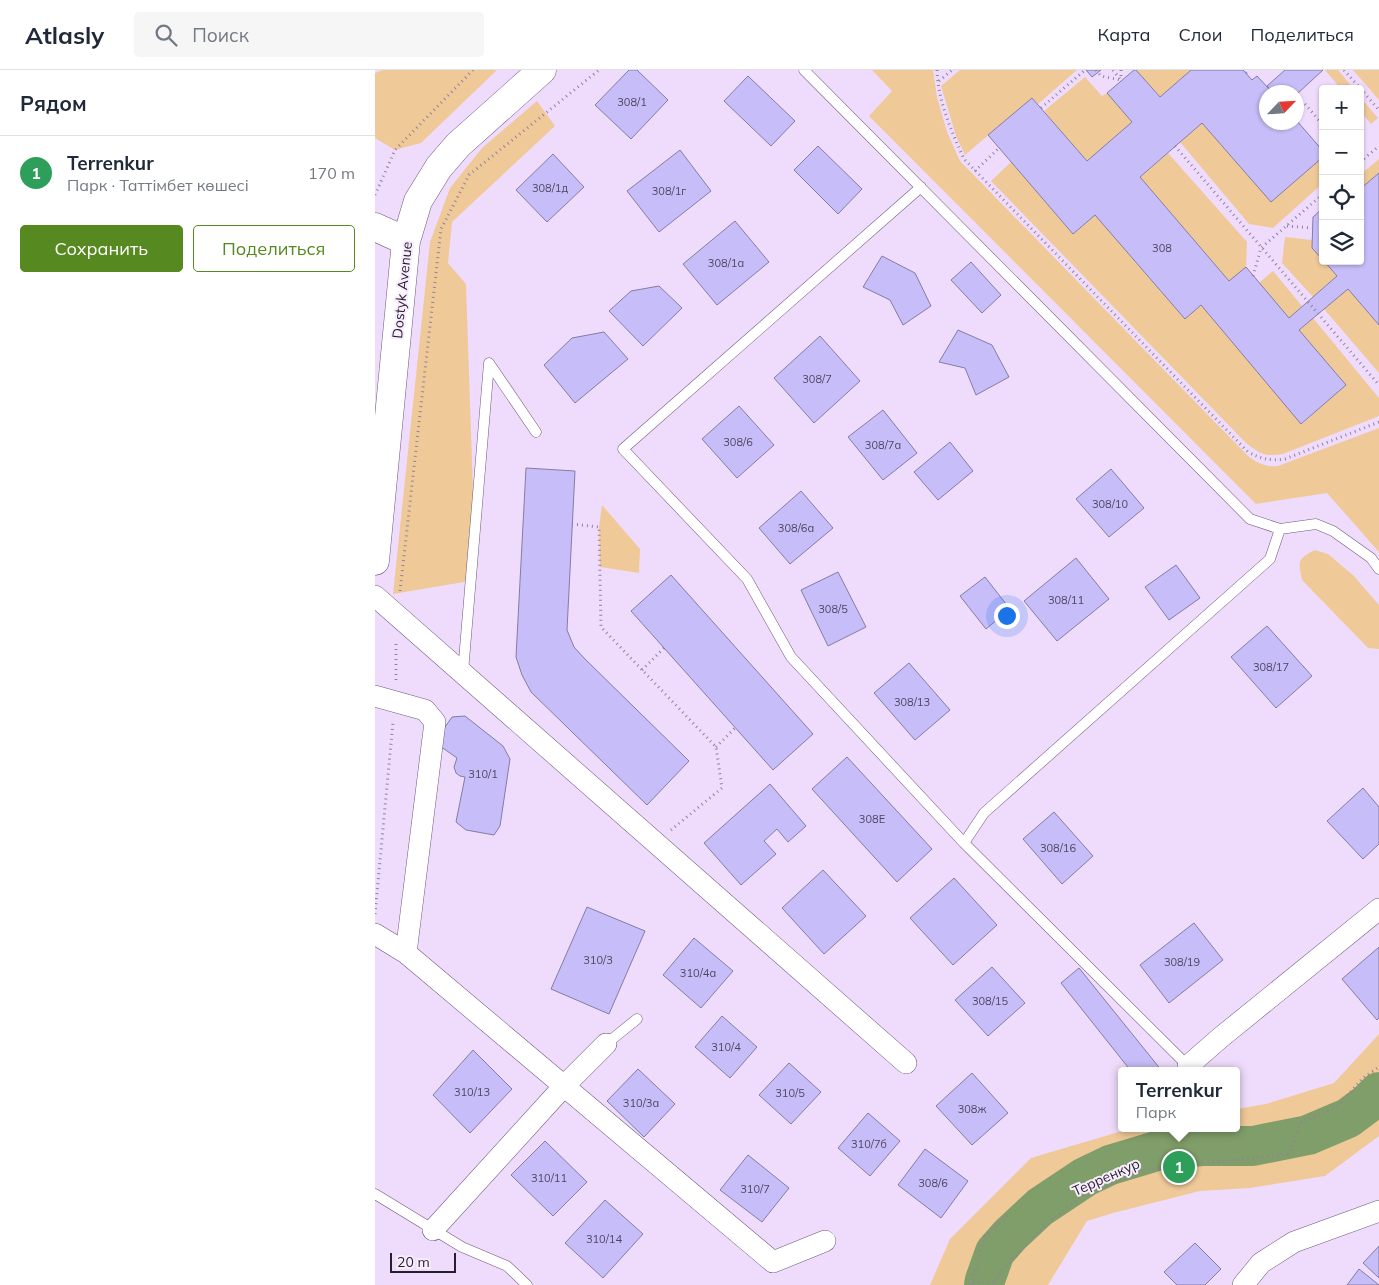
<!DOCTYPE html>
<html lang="ru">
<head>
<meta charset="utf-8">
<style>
	body { margin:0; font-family:Mulish,sans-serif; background:#f6f6f7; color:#1f2937 }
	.controls { position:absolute; right:15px; top:15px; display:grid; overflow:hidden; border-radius:5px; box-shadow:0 1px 4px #0004 }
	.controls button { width:45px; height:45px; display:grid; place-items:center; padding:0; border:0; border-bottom:1px solid #e0e1e3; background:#fff; color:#1f2937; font:25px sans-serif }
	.compass { position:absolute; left:884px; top:15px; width:45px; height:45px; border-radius:50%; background:#fff; box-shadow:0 1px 4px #0004; rotate:65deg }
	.scale { position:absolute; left:15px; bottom:12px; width:66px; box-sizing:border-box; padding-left:5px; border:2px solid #281f2e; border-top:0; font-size:14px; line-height:18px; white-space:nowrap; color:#281f2e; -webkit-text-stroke:4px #f7edfd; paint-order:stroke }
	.you { position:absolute; left:631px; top:545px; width:18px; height:18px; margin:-12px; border:4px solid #fff; border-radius:50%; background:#1a73e8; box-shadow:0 0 0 8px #1a73e833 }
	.badge { display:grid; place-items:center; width:32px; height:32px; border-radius:50%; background:#56891f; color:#fff; font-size:16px; font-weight:700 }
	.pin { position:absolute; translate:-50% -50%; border:2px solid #fff; box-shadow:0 1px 5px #0006 }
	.popup { position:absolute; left:743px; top:997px; width:122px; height:65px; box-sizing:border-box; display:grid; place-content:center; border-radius:5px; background:#fff; filter:drop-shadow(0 1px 4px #0005); font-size:16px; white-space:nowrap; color:#747a83 }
	.popup b { font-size:19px; color:#1f2937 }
	.popup::after { content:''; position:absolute; left:50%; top:100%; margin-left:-10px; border:10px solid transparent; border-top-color:#fff }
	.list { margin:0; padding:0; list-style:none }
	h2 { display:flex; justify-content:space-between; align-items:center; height:65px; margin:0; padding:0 20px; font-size:21px }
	h2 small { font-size:16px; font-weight:400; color:#747a83 }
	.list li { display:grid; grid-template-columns:32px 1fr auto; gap:15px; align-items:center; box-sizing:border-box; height:75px; padding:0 20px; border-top:1px solid #e0e1e3 }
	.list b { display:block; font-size:19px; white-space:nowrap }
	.list p { margin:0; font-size:16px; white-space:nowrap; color:#747a83 }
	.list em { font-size:16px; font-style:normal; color:#747a83 }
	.actions { display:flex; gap:10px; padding:15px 20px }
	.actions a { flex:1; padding:11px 0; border:1px solid #56891f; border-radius:5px; text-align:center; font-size:18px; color:#56891f }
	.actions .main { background:#56891f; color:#fff }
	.icon { flex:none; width:28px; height:28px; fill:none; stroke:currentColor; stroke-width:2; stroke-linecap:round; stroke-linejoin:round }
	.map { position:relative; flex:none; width:1004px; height:1215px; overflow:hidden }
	header { display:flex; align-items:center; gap:30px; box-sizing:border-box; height:70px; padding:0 25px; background:#fff; border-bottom:1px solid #e0e1e3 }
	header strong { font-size:24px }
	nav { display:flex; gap:28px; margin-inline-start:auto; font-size:18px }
	.search { width:350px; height:45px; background:#f6f6f7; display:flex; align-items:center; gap:12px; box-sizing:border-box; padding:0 18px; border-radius:5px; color:#747a83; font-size:19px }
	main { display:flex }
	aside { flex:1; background:#fff }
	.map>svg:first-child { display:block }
	.green { fill:#f0c999 }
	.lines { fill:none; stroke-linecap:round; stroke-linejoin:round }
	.river { stroke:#809e69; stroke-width:40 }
	.building { fill:#c7bdf8; stroke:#837ca4 }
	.lane-casing { stroke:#6e597b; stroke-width:11 }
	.street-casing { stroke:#6e597b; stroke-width:22 }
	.secondary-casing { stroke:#6e597b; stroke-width:29 }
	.path { stroke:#91839b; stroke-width:3; stroke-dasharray:1 4; stroke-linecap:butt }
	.lane { stroke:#fff; stroke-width:10 }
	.street { stroke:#fff; stroke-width:21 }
	.secondary { stroke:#fff; stroke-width:28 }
	.labels { text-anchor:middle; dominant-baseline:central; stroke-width:4; stroke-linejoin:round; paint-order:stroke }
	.number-label { font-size:11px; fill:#504660 }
	.street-label { font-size:14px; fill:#281f2e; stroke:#f7edfd }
</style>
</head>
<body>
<header>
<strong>Atlasly</strong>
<div class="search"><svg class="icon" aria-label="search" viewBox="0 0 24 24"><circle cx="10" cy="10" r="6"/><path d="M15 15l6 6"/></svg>Поиск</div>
<nav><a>Карта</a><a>Слои</a><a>Поделиться</a></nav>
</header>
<main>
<aside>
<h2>Рядом<small></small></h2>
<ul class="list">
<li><span class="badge" style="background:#2e9e5b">1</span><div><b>Terrenkur</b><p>Парк · Таттімбет көшесі</p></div><em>170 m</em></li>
</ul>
<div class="actions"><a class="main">Сохранить</a><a>Поделиться</a></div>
</aside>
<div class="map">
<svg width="1004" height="1215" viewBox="0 0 1004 1215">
	<rect width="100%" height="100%" fill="#efdcfc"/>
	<path class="green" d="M8,0H122L46,73L20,80L0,68V3Z
		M497,0H558L562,27L572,62L585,91L874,387C884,394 891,397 903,396L1004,358V482L952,423L881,434L494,46L517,21Z
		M585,0H702L663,34L657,28L590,85L581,66L566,16Z
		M761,0H816L785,27Z
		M950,0H963L979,19H966Z
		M978,0H1004V30Z
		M710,7L727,26L732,23L757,52L712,91L669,41Z
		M985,27L1003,48L996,54L985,41Z
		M162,31L180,56L77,152L73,193L91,214L101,510L18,524L55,172L75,118L107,78Z
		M827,53L896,132L948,87V113L898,158L874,154L805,72Z
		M793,83L872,172L871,197L854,211L765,107Z
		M1004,89V103L985,119V105Z
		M636,92L698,164L720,145L810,249L826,235L927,354L970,315L924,260L938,248L1004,328V346L908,384C889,387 886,384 871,373L616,111Z
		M910,167L937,170V178L962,206L938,227L907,193Z
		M898,201L927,236L914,248L884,213Z
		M973,219L1004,255V303L949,239Z
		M227,435L265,479L264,503L225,497L224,457Z
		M940,480L953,484L979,506L1004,535V579L993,578L927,510C923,491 922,489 940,480Z
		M1004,964V1066L950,1106L875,1118L825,1121L738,1143L712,1151L673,1215H555L575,1169L656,1088L757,1058H862V1039L891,1034L959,1013Z"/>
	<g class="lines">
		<path class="river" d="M609,1215L610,1210L620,1182L635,1165L665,1137L710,1107L735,1095L785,1080L827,1076H878L933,1065L973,1048L993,1033L1004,1022"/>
	</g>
	<path class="building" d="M254,0H262L293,30L256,69L220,35Z
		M711,0H726L717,7Z
		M759,0H761L785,27L816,0H868L877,10L882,6L897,22H892V52H922V51L948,81V87L896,132L827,53L765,107L854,211L871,197L914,248L962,206L949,191H985V119L1004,103V255L973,219L924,260L971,315L926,354L826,235L810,249L720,145L698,164L613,65L657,28L712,91L757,52L732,23Z
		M910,0H948L922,24V22H897L892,16Z
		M373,6L420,51L396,76L349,31Z
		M443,76L487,119L463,144L419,100Z
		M305,80L336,121L284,162L252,121Z
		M178,84L209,117L172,152L141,120Z
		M948,138V190L937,178L938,147Z
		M360,151L394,192L342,235L308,194Z
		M507,186L540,203L556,236L528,255L515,230L488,217Z
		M596,192L626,225L607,243L576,210Z
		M284,216L307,238L268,276L234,241L256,221Z
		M583,260L617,275L634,307L601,325L590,298L564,292Z
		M229,262L253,289L200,333L169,295L197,268Z
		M445,266L485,311L439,353L399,308Z
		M364,336L399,375L362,408L327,369Z
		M508,340L542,383L508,410L473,367Z
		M575,372L598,401L563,430L539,402Z
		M151,398L200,401L192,560L199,577L209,588L314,691L272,735L156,622L147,605L141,587Z
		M736,399L769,438L734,467L701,429Z
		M426,421L458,458L415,494L384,458Z
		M701,488L734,529L682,571L649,531Z
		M801,495L825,528L794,550L770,517Z
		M463,502L491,557L453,576L426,520Z
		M296,505L438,664L398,700L256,541Z
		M610,507L635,539L611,559L585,526Z
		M892,556L937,606L901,638L856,587Z
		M534,593L575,640L540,670L499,623Z
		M90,646L128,676L135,689L125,756L119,765L91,760L81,752L90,707L85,706L81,703L79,697L82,688L65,676L63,667L77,647Z
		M472,687L557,779L522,812L437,719Z
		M395,714L431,756L413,772L402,759L389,771L401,784L366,815L329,773Z
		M988,718L1004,737V774L988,789L952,751Z
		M679,742L718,786L687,814L648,769Z
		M448,800L491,846L449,884L407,838Z
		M579,808L622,855L578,895L535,848Z
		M212,837L270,861L234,944L176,919Z
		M819,853L848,890L794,933L765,895Z
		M319,868L358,901L326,938L288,905Z
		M1004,877V948L1002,950L967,909Z
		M617,897L650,933L613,966L580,930Z
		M704,898L787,1001H756L686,913Z
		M347,946L382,977L355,1008L320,977Z
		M98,980L137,1019L95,1063L58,1025Z
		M414,993L446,1022L416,1054L384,1025Z
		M263,999L300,1034L269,1067L232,1031Z
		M597,1003L633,1043L597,1075L561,1036Z
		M493,1043L525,1071L495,1106L463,1078Z
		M170,1071L212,1112L178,1146L136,1105Z
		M550,1079L593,1111L566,1148L523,1115Z
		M373,1085L414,1118L387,1152L345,1120Z
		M230,1130L268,1164L228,1208L190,1173Z
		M820,1173L846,1199L830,1215H802L789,1202Z
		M1004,1176V1208L988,1193Z
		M984,1199L1004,1215H972Z"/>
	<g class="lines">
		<g class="lane-casing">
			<path id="lane" d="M429,0L875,449L905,459L941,454L958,461L996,488L1004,499
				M546,117L248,379L372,509L416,587L589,773L813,996
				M88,602L114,293L161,362
				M589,773L609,743L895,489L905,459
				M231,974L262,949
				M0,1124L87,1177L132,1196L152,1215"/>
		</g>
		<g class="street-casing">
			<path id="street" d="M0,526L531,993
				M0,626L50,640L60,652L31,883
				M0,864L31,883L398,1192L450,1171
				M813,996L845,968L1004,839
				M58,1160L189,1016L231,974
				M868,1215L886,1193L919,1172L1004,1141"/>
		</g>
		<g class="secondary-casing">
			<path id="secondary" d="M0,157L31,171
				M0,491L31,171L43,131L64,97L83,75L167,0"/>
		</g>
		<path class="path" d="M562,0C563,31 576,60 589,89L873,382C887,389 893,391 910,389L1004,352
			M721,0L726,6L746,10
			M738,0L745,9
			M746,0V10
			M969,0L1004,40
			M871,3L874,0
			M564,11L577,0
			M930,34L948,55
			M666,38L710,0
			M800,76L1004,315
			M985,92L1004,76
			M600,101L624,78
			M0,125L20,80L98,0
			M912,156L937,158
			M878,206L886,178L948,124
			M197,454L224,457L226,557L341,677L347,718L296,760
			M25,521L66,159L94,105L224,0
			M267,600L289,578
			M21,610V574
			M341,677L360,658
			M0,844L18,652
			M598,1213L618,1212C644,1181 674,1146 710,1126C720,1121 731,1116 741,1112C753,1107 765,1101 778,1099C823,1092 869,1090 914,1084L925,1053L964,1035L988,1008L1004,997
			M596,1215L610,1166L633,1145"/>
		<use href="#lane" class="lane"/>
		<use href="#street" class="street"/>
		<use href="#secondary" class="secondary"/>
	</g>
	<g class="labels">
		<g class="number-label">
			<text x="257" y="32">308/1</text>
			<text x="175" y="118">308/1д</text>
			<text x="294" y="121">308/1г</text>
			<text x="787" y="178">308</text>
			<text x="351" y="193">308/1а</text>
			<text x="442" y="309">308/7</text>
			<text x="363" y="372">308/6</text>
			<text x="508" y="375">308/7а</text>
			<text x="735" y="434">308/10</text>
			<text x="421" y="458">308/6а</text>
			<text x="691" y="530">308/11</text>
			<text x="458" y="539">308/5</text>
			<text x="896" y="597">308/17</text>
			<text x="537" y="632">308/13</text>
			<text x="108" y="704">310/1</text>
			<text x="497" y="749">308Е</text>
			<text x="683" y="778">308/16</text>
			<text x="223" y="890">310/3</text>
			<text x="807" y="892">308/19</text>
			<text x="323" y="903">310/4а</text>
			<text x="615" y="931">308/15</text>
			<text x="351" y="977">310/4</text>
			<text x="97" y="1022">310/13</text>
			<text x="415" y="1023">310/5</text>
			<text x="266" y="1033">310/3а</text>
			<text x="597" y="1039">308ж</text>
			<text x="494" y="1074">310/7б</text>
			<text x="174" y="1108">310/11</text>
			<text x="558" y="1113">308/6</text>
			<text x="380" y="1119">310/7</text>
			<text x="229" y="1169">310/14</text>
		</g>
		<g class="street-label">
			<text transform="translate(27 220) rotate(-84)">Dostyk Avenue</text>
			<text transform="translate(731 1107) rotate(-24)">Терренкур</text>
		</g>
	</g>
</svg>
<div class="controls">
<button>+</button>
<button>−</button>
<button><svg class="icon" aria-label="locate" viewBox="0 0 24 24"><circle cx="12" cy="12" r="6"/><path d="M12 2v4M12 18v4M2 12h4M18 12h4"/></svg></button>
<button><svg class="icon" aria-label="layers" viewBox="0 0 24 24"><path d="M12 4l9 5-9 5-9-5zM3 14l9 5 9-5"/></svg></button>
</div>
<svg class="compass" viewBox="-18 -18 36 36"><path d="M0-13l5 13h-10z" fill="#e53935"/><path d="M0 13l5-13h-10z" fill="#747a83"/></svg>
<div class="scale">20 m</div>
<div class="you"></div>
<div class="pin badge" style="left:804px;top:1097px;background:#2e9e5b">1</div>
<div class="popup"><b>Terrenkur</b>Парк</div>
</div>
</main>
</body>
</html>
